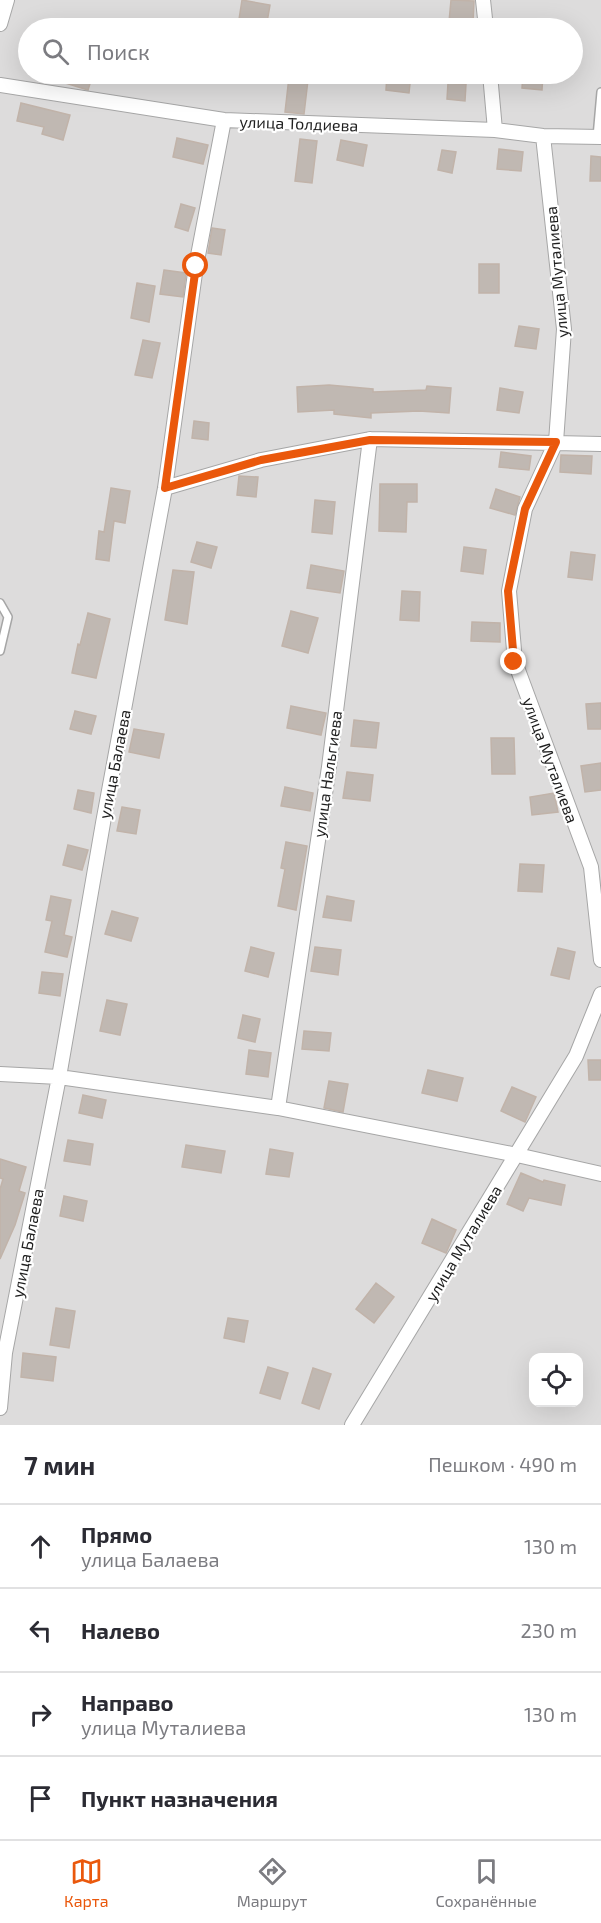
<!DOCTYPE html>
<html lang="ru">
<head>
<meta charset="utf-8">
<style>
	body { margin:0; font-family:"Exo 2",sans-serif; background:#f2f2f3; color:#2b2b33 }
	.controls { position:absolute; right:18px; bottom:18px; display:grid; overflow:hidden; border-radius:12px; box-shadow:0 6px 24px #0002 }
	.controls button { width:54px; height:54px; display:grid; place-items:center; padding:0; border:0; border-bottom:2px solid #e1e1e2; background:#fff; color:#2b2b33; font:30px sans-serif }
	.stop { position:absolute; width:18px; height:18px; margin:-14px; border:4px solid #ea580c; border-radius:50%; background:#fff }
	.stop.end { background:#ea580c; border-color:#fff; box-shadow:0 2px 6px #0008 }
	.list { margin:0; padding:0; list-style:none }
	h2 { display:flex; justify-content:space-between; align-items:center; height:78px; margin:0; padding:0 24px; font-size:26px }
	h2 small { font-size:20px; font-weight:400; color:#7c7c81 }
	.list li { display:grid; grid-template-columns:39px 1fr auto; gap:18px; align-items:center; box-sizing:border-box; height:84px; padding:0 24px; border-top:2px solid #e1e1e2 }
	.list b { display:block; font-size:22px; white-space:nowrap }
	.list p { margin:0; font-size:20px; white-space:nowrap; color:#7c7c81 }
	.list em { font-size:20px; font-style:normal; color:#7c7c81 }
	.icon { flex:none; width:33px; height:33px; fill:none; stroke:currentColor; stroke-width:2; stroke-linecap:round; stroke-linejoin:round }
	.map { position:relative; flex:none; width:601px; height:1425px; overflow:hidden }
	.search { position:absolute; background:#fff; box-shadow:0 6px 24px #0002; left:18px; right:18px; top:18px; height:66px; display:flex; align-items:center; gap:15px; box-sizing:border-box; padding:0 21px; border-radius:33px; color:#7c7c81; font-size:22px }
	.sheet { height:414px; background:#fff }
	nav { display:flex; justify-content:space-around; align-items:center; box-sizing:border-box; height:84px; border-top:2px solid #e1e1e2; background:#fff; font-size:16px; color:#7c7c81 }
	nav a { display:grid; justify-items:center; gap:3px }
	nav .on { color:#ea580c }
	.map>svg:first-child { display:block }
	.residential { fill:#dddcdc; fill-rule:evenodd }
	.building { fill:#c0b8b2; stroke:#c1b3a9; stroke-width:1.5 }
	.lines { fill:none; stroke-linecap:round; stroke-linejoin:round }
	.service-casing { stroke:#a6a6a6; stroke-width:10 }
	.minor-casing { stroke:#a6a6a6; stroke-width:16 }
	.service { stroke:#fff; stroke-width:7 }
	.minor { stroke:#fff; stroke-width:14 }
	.route { stroke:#ea580c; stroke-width:8 }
	.labels { text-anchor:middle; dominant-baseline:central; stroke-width:4.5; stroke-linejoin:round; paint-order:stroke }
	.street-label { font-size:16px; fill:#1f1f1f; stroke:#fff }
</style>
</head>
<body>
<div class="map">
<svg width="601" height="1425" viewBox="0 0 601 1425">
	<rect width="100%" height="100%" fill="#f0ece6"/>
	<path class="residential" d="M0,0H601V1425H0ZM28,28H572V74H28ZM534,1358H578V1402H534Z"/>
	<path class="building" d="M242,0L270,5L266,28L238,26Z
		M451,0L474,1L473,24L449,22Z
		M47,74H93L88,90L46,77Z
		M387,74H411L409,93L386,90Z
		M523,74H543L542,90L522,88Z
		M289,77L308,80L304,114L285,112Z
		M448,83L466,84L465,101L447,99Z
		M21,103L70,115L63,140L42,134L44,127L17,121Z
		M177,138L208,145L203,164L173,157Z
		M300,139L317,141L312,183L295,181Z
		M341,140L367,145L363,166L337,160Z
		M499,149L523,152L521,171L497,169Z
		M442,150L456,152L452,173L438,170Z
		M591,156L601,157V181H590Z
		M181,204L195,208L188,231L175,227Z
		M212,228L225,230L221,255L208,253Z
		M479,264H499V293H479Z
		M164,270L186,273L183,297L160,294Z
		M137,283L155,286L149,322L131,318Z
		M519,326L539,329L536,349L515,346Z
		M143,340L160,343L152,378L135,375Z
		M329,385L373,389V392L426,390L427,386L451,388L449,413L419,411L371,413V418L334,414V410L298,412L297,387Z
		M500,388L523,392L519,413L497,410Z
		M194,421L209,423L208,440L192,438Z
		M501,452L531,456L529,470L499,467Z
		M561,455L592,456L591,474L560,472Z
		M239,476L258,477L256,497L237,495Z
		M380,484H417V502H407L406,532L379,531Z
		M111,488L130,491L125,523L114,521L109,561L96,559L99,531L104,532Z
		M496,489L520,497L515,515L490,508Z
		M315,500L335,502L332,534L312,532Z
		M197,542L217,547L211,568L191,562Z
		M464,547L486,550L483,574L461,571Z
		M571,552L595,555L592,580L568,577Z
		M311,565L344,571L340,593L307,588Z
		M173,570L194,572L187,624L165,620Z
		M402,591L420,592L419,621L400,620Z
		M291,611L318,618L308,653L282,646Z
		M88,613L110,619L96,678L72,673L78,644L80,645Z
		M472,622L500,623V642L471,641Z
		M601,703V729H588L586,704Z
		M291,706L326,713L321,735L287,728Z
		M75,711L96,716L91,734L70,729Z
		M354,720L379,723L376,748L351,746Z
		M134,729L164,734L159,758L129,752Z
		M491,738H514L515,774H492Z
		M601,763V790L585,792L581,766Z
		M347,772L373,775L370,801L343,798Z
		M285,787L313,793L310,811L281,806Z
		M78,790L94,793L91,813L74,809Z
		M554,793L558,812L532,815L530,797Z
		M122,807L140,810L136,834L117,831Z
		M286,842L307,846L296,910L278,906L285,869L281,868Z
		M68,845L88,850L82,870L63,865Z
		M520,864L544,865L542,892L518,891Z
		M51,896L71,900L64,935L72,937L67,957L45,952L52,921L46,920Z
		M327,896L354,901L351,921L323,917Z
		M112,911L138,918L131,941L105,934Z
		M251,947L274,953L268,977L245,971Z
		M315,947L341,950L338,975L311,971Z
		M558,948L575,952L569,979L551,975Z
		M42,972L63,974L60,996L39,993Z
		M107,1000L127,1004L120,1035L100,1031Z
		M243,1015L260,1019L255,1042L238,1038Z
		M304,1031L331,1033L329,1051L302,1049Z
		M249,1050L271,1053L268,1077L246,1074Z
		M588,1060H601V1080H589Z
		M428,1070L463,1078L457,1101L422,1093Z
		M329,1081L348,1084L343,1112L324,1108Z
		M512,1087L536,1097L525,1122L501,1111Z
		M83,1095L106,1100L102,1118L79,1113Z
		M68,1140L93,1144L90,1165L64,1161Z
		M186,1145L225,1151L221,1173L182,1167Z
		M270,1149L293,1153L289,1177L266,1174Z
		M0,1159L26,1167L19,1191L25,1193L15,1225L0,1259V1189L3,1179L0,1178Z
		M521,1173L543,1182L544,1180L565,1185L561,1205L529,1198L523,1211L507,1204Z
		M64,1196L87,1201L83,1221L60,1216Z
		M432,1219L456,1230L446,1253L422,1243Z
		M376,1283L394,1297L374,1323L356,1309Z
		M56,1308L75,1311L69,1348L50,1345Z
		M228,1318L248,1321L244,1342L224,1338Z
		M23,1353L56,1357L53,1381L21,1377Z
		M268,1367L288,1373L280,1399L260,1393Z
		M313,1368L331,1374L319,1409L302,1403Z"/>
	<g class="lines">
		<g class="service-casing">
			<path id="service" d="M597,137L601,92
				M0,603L8,617L0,651"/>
		</g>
		<g class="minor-casing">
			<path id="minor" d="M483,0L486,28
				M0,24L7,0
				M490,74L495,130
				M0,85L224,120L495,130L543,136L601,137
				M543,136L564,329L556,442L525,509L509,591L515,662L591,867L601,960
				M165,488L261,460L370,439L601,444
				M0,1074L59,1077L278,1108L517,1155L601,1174
				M278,1108L329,767L370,439
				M0,1408L5,1353L59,1077L103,823L165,488L196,266L224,120
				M352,1425L576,1056L601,994"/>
		</g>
		<use href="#service" class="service"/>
		<use href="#minor" class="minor"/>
	</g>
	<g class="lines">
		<path class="route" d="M196,266L165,488L261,460L370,440L556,442L525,509L508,591L514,662"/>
	</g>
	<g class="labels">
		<g class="street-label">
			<text transform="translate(299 123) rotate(2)">улица Толдиева</text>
			<text transform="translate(556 272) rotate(-95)">улица Муталиева</text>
			<text transform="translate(551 760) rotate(70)">улица Муталиева</text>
			<text transform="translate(114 764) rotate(-79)">улица Балаева</text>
			<text transform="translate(327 774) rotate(-82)">улица Нальгиева</text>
			<text transform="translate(27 1243) rotate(-79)">улица Балаева</text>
			<text transform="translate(463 1243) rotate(-59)">улица Муталиева</text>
		</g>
	</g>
</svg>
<div class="controls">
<button><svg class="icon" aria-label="locate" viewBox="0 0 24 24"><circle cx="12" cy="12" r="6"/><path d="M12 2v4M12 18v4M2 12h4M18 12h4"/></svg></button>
</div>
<div class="stop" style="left:196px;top:266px"></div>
<div class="stop end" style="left:514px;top:662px"></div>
<div class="search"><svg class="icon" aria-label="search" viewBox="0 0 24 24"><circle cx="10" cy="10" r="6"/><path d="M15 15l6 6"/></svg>Поиск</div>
</div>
<section class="sheet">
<h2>7 мин<small>Пешком · 490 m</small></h2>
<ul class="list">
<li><svg class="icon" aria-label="ahead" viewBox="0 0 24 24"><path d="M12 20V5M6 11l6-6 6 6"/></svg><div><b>Прямо</b><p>улица Балаева</p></div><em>130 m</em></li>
<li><svg class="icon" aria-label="left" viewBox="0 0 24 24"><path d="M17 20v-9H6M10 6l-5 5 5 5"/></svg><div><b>Налево</b></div><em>230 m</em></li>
<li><svg class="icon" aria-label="right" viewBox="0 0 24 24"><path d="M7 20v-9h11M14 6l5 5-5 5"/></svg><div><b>Направо</b><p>улица Муталиева</p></div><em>130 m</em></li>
<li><svg class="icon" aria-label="arrive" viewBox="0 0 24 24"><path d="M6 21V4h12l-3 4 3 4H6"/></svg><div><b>Пункт назначения</b></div></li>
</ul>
</section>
<nav>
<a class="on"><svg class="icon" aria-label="map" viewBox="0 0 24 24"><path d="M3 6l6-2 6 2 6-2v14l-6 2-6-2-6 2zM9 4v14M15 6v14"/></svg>Карта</a>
<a><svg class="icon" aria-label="directions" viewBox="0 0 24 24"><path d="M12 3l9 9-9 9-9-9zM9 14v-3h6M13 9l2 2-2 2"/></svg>Маршрут</a>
<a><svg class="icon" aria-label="saved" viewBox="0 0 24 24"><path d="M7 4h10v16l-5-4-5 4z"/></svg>Сохранённые</a>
</nav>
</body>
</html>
